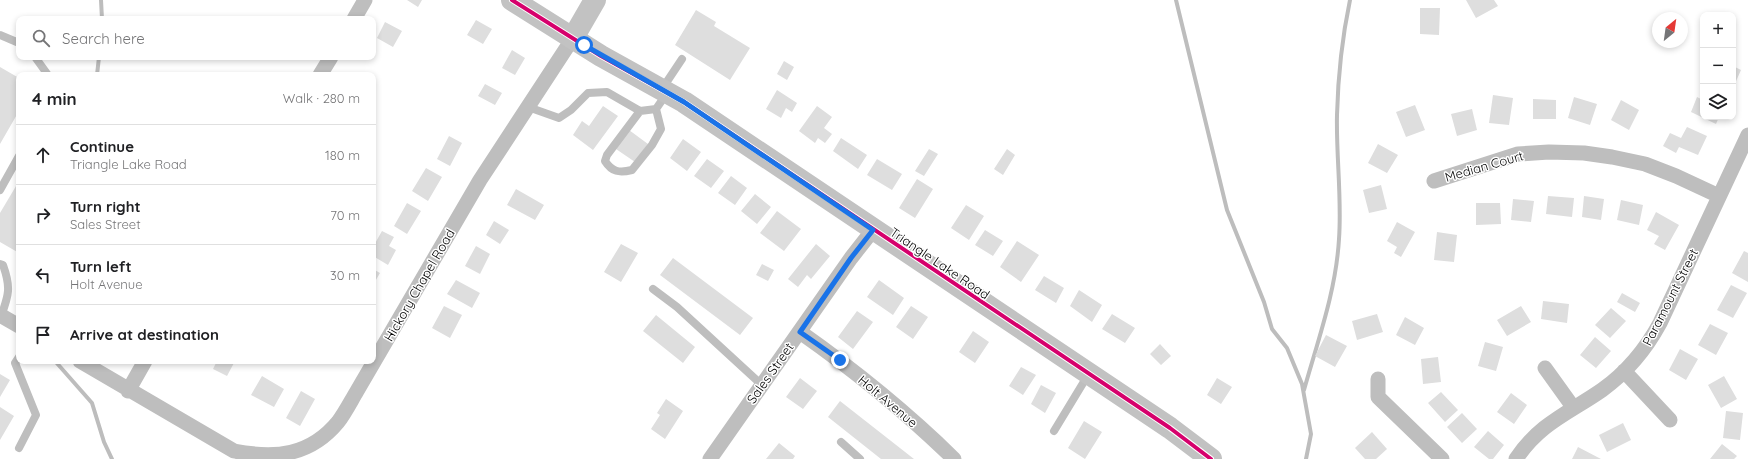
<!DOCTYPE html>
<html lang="en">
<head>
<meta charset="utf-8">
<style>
	body { margin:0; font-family:Quicksand,sans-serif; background:#f6f6f6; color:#202124 }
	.controls { position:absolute; right:12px; top:12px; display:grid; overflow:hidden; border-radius:8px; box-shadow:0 2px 6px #0003 }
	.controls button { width:36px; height:36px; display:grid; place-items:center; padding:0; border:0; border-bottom:1px solid #e0e0e0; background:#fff; color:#202124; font:20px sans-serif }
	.compass { position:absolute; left:1652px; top:12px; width:36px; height:36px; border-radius:50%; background:#fff; box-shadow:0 2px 6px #0003; rotate:29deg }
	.stop { position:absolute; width:12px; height:12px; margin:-9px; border:3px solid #1a73e8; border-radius:50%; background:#fff }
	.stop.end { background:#1a73e8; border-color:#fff; box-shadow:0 1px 4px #0008 }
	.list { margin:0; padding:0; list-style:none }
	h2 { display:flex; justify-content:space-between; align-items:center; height:52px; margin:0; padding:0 16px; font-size:17px }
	h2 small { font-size:13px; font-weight:400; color:#757577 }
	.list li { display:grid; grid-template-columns:26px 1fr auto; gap:12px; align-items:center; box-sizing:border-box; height:60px; padding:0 16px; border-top:1px solid #e0e0e0 }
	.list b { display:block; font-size:15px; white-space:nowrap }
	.list p { margin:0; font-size:13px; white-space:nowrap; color:#757577 }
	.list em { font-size:13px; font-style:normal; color:#757577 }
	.icon { flex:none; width:22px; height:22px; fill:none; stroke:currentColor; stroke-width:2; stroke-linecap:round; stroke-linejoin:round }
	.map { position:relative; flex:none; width:1748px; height:459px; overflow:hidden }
	.search { position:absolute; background:#fff; box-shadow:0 2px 6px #0003; left:16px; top:16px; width:360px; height:44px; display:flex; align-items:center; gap:10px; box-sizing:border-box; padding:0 14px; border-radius:8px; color:#757577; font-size:15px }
	.panel { position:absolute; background:#fff; box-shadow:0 2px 6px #0003; left:16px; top:72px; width:360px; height:292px; border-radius:8px }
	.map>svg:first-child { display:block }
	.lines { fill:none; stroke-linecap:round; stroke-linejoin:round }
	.stream { stroke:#bdbdbd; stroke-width:4 }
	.building { fill:#dedede }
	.lane { stroke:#bebebe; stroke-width:8 }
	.street { stroke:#bebebe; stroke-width:15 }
	.secondary { stroke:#c2c2c2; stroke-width:22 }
	.cycleway-casing { stroke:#fff; stroke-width:6 }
	.cycleway { stroke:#d6006c; stroke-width:4 }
	.route { stroke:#1a73e8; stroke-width:5 }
	.labels { text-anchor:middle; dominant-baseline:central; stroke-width:3; stroke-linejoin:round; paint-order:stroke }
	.street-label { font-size:13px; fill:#000; stroke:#fff }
</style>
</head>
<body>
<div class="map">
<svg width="1748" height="459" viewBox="0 0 1748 459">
	<rect width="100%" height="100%" fill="#fff"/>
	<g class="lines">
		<path class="stream" d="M101,0L102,19
			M1176,0L1227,210L1264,302L1272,329L1287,348L1302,384L1311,434L1306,459
			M97,75L99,57
			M55,361L92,403L104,442L112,459
			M1304,390C1318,340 1336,291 1339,239C1342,198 1336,156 1337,115C1338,76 1342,38 1350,0"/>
	</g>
	<path class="building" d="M407,0H422L418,7Z
		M1466,0H1494L1498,6L1476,18Z
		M1420,8H1440L1439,35L1420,34Z
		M696,10L716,22L714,26L750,48L730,80L675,45Z
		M476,20L492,29L483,44L467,35Z
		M385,22L402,31L393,47L377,38Z
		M512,50L525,58L515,75L502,68Z
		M784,61L794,67L787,80L777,74Z
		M1733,66L1741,70L1733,88Z
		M0,67L19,78V111L0,144Z
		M485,84L502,93L495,105L478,96Z
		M777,90L797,103L792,112L786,108L781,118L766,109Z
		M1493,95L1513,98L1509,125L1489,123Z
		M1574,97L1597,104L1590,125L1568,118Z
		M1697,97L1703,100V117H1719L1716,124L1691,112Z
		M1533,99L1556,100V119H1533Z
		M1621,100L1639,110L1629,130L1611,120Z
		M1415,105L1425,130L1406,137L1396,112Z
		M603,106L618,116L593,150L573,135L582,121L589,126Z
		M817,106L832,117L824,128L832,134L825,143L818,138L815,143L799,131Z
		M1472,109L1477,130L1457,136L1451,114Z
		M1687,127L1707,136L1698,155L1679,147L1676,153L1663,146L1670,133L1681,138Z
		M629,130L648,144L635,162L616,149Z
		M449,136L462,143L450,166L437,159Z
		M841,138L867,155L858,169L833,151Z
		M683,139L701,152L687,171L670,158Z
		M1378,144L1398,155L1387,173L1368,163Z
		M929,149L938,154L924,176L915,171Z
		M1007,149L1015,155L1003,175L994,169Z
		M707,159L724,171L711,188L694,176Z
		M877,159L902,174L892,190L867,175Z
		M426,168L442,177L428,201L412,191Z
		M731,176L747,188L735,205L718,193Z
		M917,179L933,189L915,218L899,208Z
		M19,181V253L0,242V213Z
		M1381,185L1387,209L1369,213L1363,190Z
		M516,189L544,205L535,220L507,205Z
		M755,194L771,207L757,224L741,211Z
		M1548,196L1574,198L1572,217L1546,214Z
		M1584,196L1604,199L1601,220L1582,217Z
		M1513,199L1534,201L1531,222L1511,220Z
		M1621,200L1643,205L1639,225L1617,220Z
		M407,203L421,211L407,234L394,226Z
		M1476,203H1500L1501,224L1476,225Z
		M966,205L984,216L969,240L951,228Z
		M777,211L801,229L784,251L760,233Z
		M1656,212L1679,225L1665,250L1654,244L1659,236L1647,230Z
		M494,221L509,230L500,244L486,235Z
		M1397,222L1415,232L1401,257L1394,253L1397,247L1387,241Z
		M985,230L1003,241L993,256L975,245Z
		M382,231L394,237L389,246L396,250L388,265L373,256V247Z
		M1437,232L1457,235L1454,262L1434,260Z
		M1017,241L1039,255L1021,282L1000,267Z
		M621,244L638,253L621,282L604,272Z
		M816,244L830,256L811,279L807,275L798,287L788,279Z
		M476,246L490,254L480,274L465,266Z
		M1744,251L1748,253V282L1732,273Z
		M673,258L753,318L740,335L660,275Z
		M762,264L774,270L768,281L756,275Z
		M373,269L380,273L373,285Z
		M1044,276L1064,288L1056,303L1035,290Z
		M456,280L480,293L472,308L447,294Z
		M879,280L904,298L893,315L867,297Z
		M1731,285L1747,293L1733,318L1717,310Z
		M1079,290L1102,305L1092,322L1070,306Z
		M1622,293L1640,303L1635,312L1617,302Z
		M1543,301L1569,304L1567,323L1541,319Z
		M444,306L462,315L450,338L432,328Z
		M911,306L928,317L913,339L896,327Z
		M1521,306L1531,322L1507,336L1497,320Z
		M1611,308L1626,321L1610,338L1595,325Z
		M857,311L873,322L853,349L838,337Z
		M1112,314L1135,328L1125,343L1102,329Z
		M1377,314L1383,332L1357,340L1352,321Z
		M656,315L695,347L683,363L643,331Z
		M1405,317L1424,328L1415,345L1396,335Z
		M1710,324L1728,333L1716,355L1698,345Z
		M973,331L989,342L975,363L959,352Z
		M1326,335L1347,346L1335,367L1315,356Z
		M1595,337L1611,351L1596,368L1580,355Z
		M1485,342L1503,347L1496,371L1478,366Z
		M1160,344L1171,356L1161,365L1150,354Z
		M1680,349L1698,359L1686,380L1669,370Z
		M1438,357L1441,382L1423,384L1421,359Z
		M217,361H235L227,376L213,369Z
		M1021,367L1036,375L1023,395L1009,386Z
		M0,374L10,380L0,397Z
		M262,376L284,389L274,407L251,395Z
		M1724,376L1737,399L1721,408L1708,385Z
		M800,378L817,391L803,409L786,397Z
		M1217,378L1232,387L1221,404L1207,395Z
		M1041,385L1056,393L1045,413L1031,404Z
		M301,391L315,399L300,426L286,418Z
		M1441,392L1458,410L1445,422L1428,403Z
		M1511,393L1527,405L1514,424L1497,412Z
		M666,399L683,411L665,439L651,429L660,415L657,413Z
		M840,401L914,459H881L828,417Z
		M0,407L14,416L0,440Z
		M1726,411L1743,413L1740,440L1723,438Z
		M1462,413L1477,429L1462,443L1447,427Z
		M1084,421L1102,432L1085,459L1068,448Z
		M1623,423L1631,440L1607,452L1599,435Z
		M1488,431L1504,445L1493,459H1489L1474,447Z
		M1372,432L1387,449L1376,459H1365L1355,448Z
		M779,443L795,456L793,459H766Z
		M1722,444L1737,456L1734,459H1710Z
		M1578,447L1601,459H1572Z"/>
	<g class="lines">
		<path class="lane" d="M0,35L19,43
			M35,57L48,75
			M662,89L682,59
			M528,107L559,118L571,110L588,93L607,92L640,111L656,109L667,93
			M640,111L607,155L605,161C612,172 619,173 632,170L652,145L661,129L656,109
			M0,190L19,156
			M0,264L3,265C11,287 9,295 1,316
			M653,289L677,307L762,385
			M1054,431L1088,375
			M841,442L860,459
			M19,448L36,415L15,363L19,357"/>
		<path class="street" d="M354,19L365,0
			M320,75L331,57
			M1434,181L1518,154L1549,152L1584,153L1612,157L1645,164L1676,176L1719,196
			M0,315L19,326
			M800,332C854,370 906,412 954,459
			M80,361L234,451C275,459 310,456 338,422C345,413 351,401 357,391L480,180L573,38
			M1545,368L1573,407
			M1624,371L1670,420
			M1378,379V397L1442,459
			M128,391L145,361
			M710,459L851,258L873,230
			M1516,459C1540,423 1569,413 1602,390C1627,372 1646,349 1660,323L1748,135"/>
		<path class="secondary" d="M512,0L601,56L684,102L1170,428L1211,459
			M573,38L595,0"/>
		<g class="cycleway-casing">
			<path id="cycleway" d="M512,0L601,56L684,102L1170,428L1211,459"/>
		</g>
		<use href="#cycleway" class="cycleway"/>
	</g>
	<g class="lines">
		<path class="route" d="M584,45L684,102L873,230L851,258L800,332L840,360"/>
	</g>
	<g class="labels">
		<g class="street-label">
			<text transform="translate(1484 166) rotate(-16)">Median Court</text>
			<text transform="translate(940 263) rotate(34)">Triangle Lake Road</text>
			<text transform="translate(419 285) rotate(-60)">Hickory Chapel Road</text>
			<text transform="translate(1670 297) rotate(-63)">Paramount Street</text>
			<text transform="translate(770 373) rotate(-55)">Sales Street</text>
			<text transform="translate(888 401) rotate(40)">Holt Avenue</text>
		</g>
	</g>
</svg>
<div class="controls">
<button>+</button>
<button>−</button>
<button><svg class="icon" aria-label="layers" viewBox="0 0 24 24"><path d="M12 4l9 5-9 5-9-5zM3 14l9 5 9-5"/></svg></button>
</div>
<svg class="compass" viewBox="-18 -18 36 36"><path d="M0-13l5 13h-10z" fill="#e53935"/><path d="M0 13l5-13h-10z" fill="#757577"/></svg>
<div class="stop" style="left:584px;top:45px"></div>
<div class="stop end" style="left:840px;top:360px"></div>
<div class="search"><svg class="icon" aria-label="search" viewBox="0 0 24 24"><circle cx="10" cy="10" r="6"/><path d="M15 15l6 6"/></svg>Search here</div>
<section class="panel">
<h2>4 min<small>Walk · 280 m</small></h2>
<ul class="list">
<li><svg class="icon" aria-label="ahead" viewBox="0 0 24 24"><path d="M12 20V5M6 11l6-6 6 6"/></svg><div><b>Continue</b><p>Triangle Lake Road</p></div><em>180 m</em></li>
<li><svg class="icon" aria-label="right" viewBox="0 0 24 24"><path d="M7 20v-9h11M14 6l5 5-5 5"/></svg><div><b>Turn right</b><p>Sales Street</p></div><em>70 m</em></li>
<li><svg class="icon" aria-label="left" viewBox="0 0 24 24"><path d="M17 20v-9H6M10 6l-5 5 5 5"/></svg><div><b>Turn left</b><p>Holt Avenue</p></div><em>30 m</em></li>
<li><svg class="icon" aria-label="arrive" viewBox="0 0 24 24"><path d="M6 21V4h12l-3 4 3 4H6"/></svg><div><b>Arrive at destination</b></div></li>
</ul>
</section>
</div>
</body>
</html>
